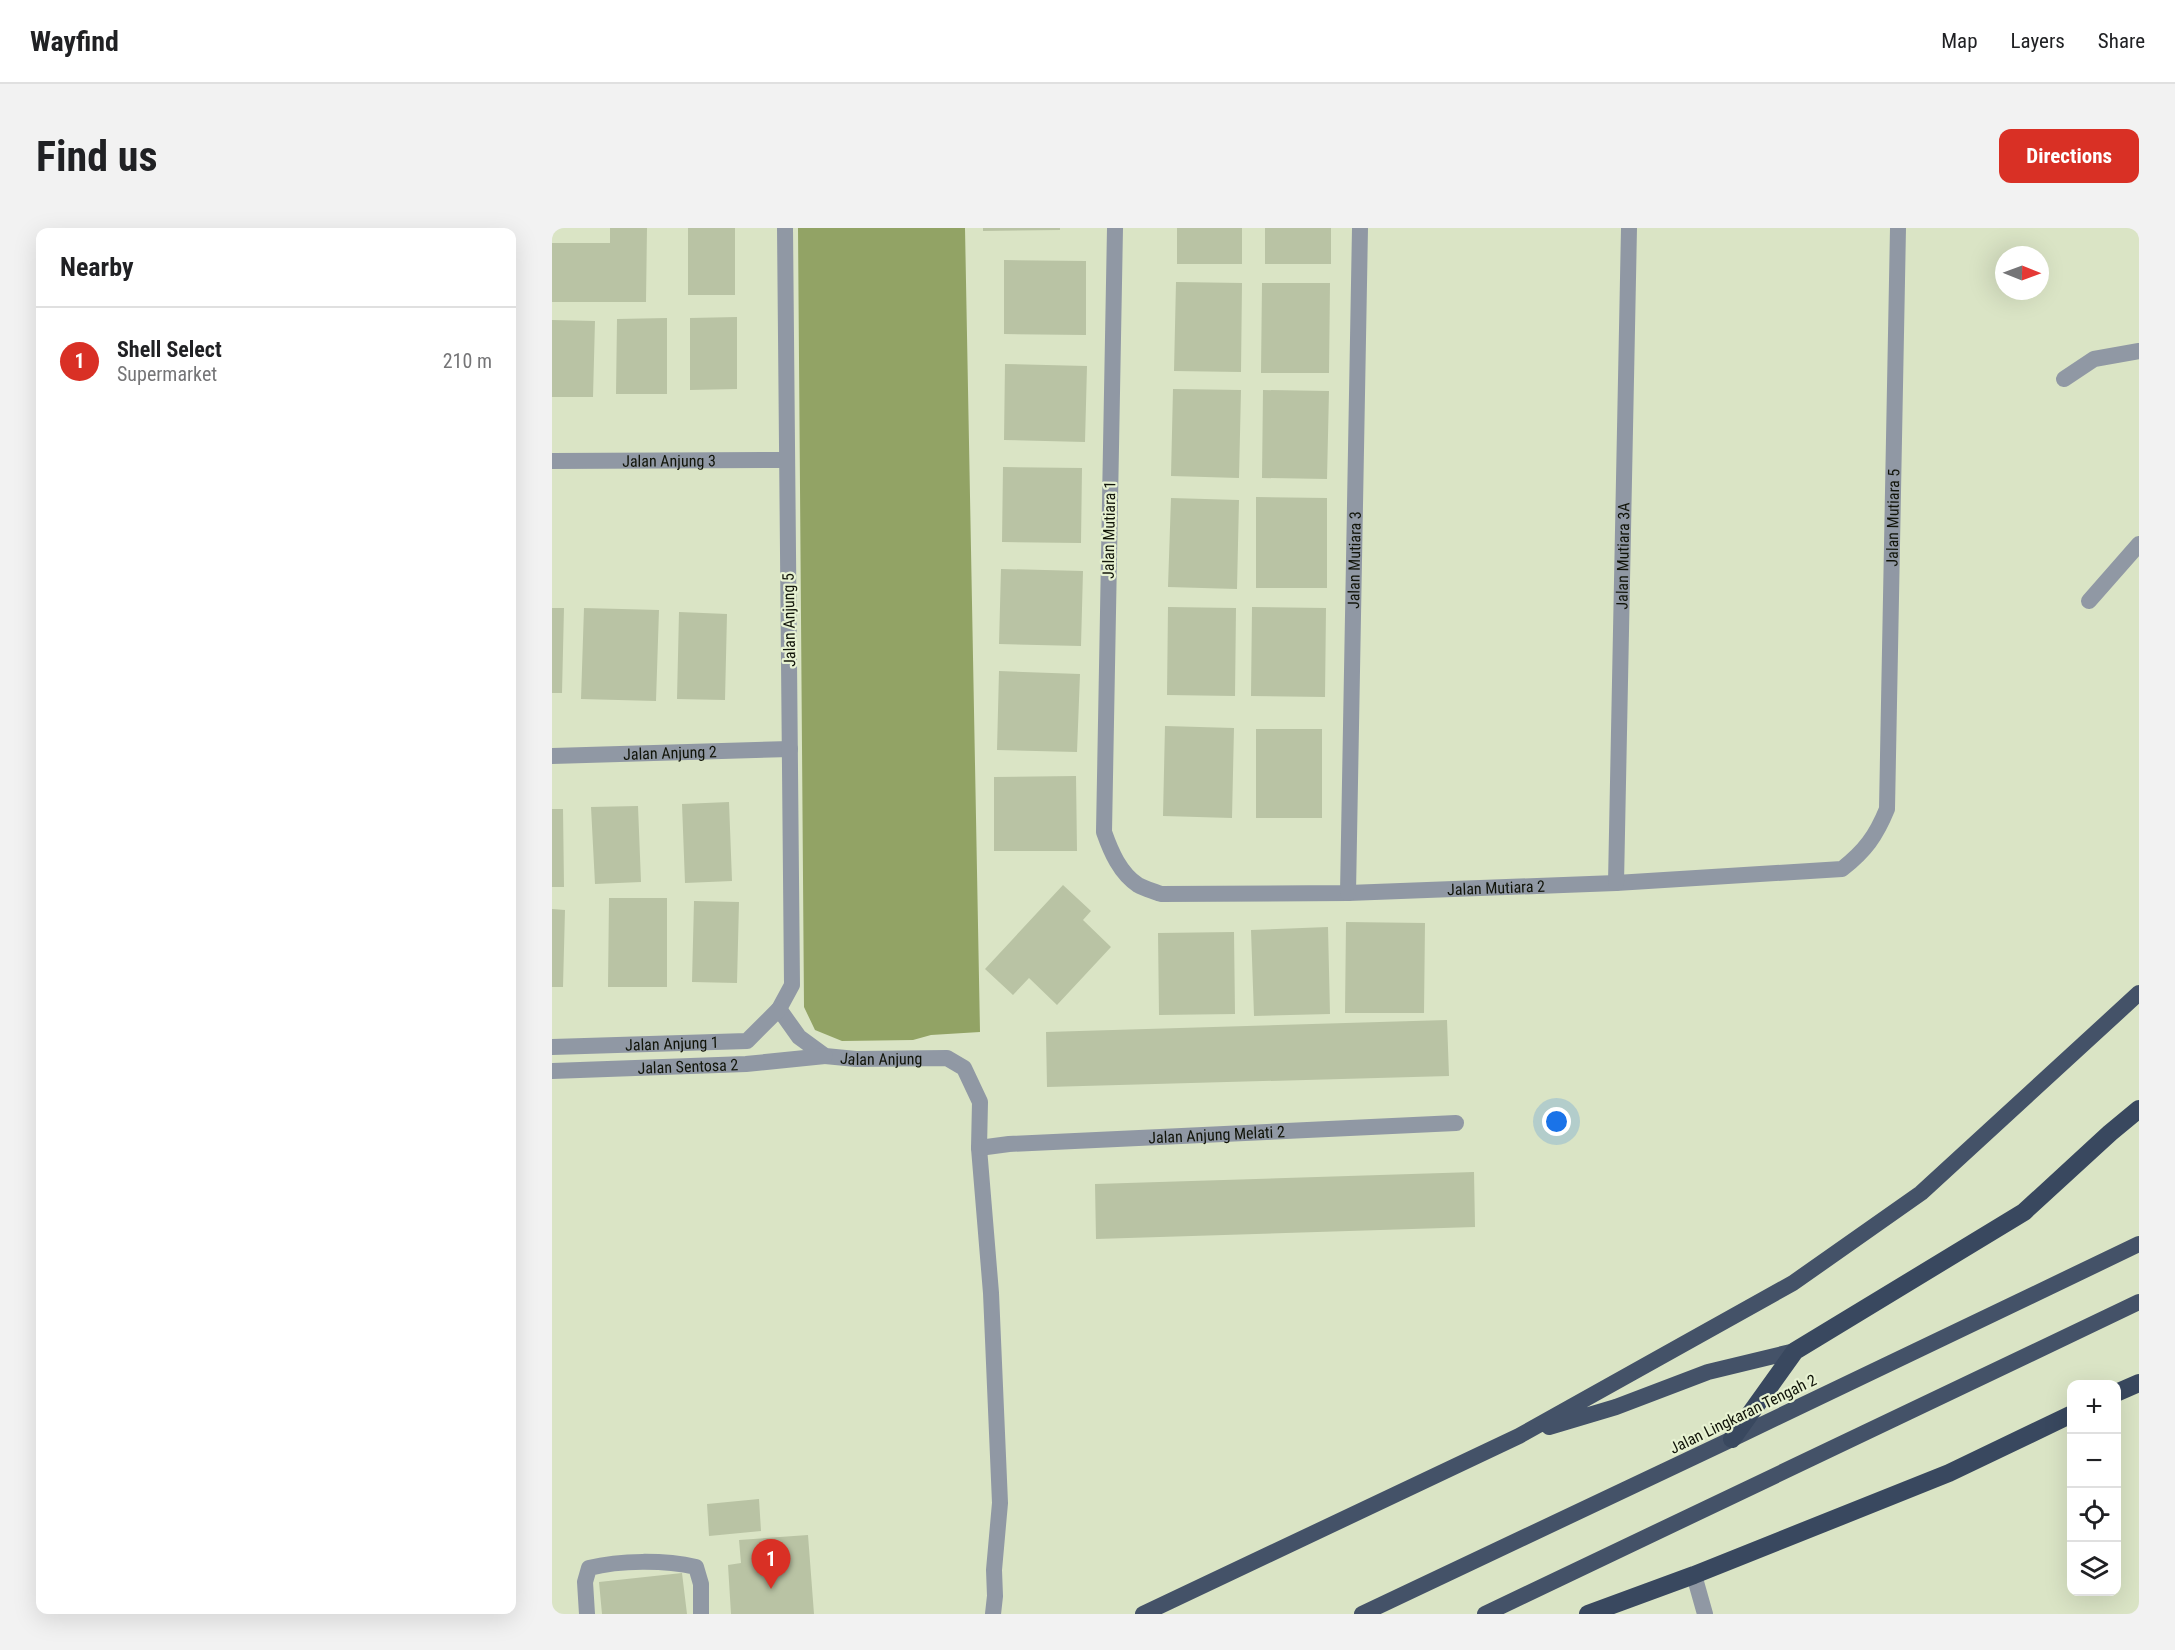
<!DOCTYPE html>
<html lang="en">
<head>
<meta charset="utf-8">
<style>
	body { margin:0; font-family:"Roboto Condensed",sans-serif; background:#f2f2f2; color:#202124 }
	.controls { position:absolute; right:18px; bottom:18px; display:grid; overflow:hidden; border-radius:12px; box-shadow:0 6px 24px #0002 }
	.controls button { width:54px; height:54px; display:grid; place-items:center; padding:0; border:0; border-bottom:2px solid #e0e0e0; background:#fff; color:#202124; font:30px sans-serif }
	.compass { position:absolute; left:1443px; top:18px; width:54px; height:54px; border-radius:50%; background:#fff; box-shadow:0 6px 24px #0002; rotate:91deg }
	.you { position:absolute; left:1005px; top:894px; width:21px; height:21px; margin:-15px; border:4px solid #fff; border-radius:50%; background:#1a73e8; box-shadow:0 0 0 9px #1a73e833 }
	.badge { display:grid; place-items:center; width:39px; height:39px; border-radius:50%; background:#d93025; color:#fff; font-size:20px; font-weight:700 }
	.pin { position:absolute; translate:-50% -50px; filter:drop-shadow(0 2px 3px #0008) }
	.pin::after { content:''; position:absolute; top:32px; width:21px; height:18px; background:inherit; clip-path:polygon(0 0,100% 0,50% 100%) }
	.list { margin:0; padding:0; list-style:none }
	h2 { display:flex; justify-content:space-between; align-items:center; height:78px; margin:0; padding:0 24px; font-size:26px }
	h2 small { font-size:20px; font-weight:400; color:#757577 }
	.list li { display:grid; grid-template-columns:39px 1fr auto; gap:18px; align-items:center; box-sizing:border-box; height:108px; padding:0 24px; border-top:2px solid #e0e0e0 }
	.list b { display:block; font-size:22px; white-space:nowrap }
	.list p { margin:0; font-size:20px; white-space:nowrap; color:#757577 }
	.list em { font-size:20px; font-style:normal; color:#757577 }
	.icon { flex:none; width:33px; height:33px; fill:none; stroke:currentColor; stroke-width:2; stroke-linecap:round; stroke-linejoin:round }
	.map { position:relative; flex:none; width:1587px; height:1386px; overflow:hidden; border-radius:12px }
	header { display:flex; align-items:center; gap:36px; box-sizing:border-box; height:84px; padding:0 30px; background:#fff; border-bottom:2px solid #e0e0e0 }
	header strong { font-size:28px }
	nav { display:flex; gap:33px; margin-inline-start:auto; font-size:21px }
	.intro { display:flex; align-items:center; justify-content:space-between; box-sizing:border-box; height:144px; padding:0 36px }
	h1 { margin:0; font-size:42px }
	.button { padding:15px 27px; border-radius:12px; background:#d93025; color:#fff; font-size:21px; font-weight:700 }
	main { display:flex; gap:36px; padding:0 36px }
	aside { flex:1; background:#fff; border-radius:12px; box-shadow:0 6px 24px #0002 }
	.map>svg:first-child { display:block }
	.forest { fill:#92a365 }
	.building { fill:#b9c3a4 }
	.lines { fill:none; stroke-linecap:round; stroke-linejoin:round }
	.service { stroke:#9098a4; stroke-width:16 }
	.minor { stroke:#9098a4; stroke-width:16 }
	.trunk { stroke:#445268; stroke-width:16 }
	.motorway { stroke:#39485f; stroke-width:18 }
	.labels { text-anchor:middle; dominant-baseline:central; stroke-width:4.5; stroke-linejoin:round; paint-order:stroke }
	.street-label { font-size:16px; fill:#111409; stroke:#e7f2d2 }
</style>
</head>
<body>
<header>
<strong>Wayfind</strong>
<nav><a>Map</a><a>Layers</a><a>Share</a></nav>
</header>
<div class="intro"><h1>Find us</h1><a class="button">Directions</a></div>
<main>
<aside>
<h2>Nearby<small></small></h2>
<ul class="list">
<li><span class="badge">1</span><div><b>Shell Select</b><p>Supermarket</p></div><em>210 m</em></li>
</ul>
</aside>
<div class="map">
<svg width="1587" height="1386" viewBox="0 0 1587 1386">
	<rect width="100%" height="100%" fill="#dae4c5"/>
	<path class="forest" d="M246,0H413L428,804L379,807L361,812L290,813L263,802L252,779Z"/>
	<path class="building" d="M58,0H95L94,74H0V15H58Z
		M136,0H183V67H136Z
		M431,0H508V2L431,3Z
		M625,0H690V36H625Z
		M713,0H779V36H713Z
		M452,32L534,33V107L452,106Z
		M624,54L690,55L689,144L622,143Z
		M710,55H778L777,145H709Z
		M185,89V161L138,162V90Z
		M115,90V166H64L65,91Z
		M0,92L43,93L41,169H0Z
		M453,136L535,138L533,214L452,212Z
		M621,161L689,162L687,250L619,248Z
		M711,162L777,163L775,251L710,250Z
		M451,239L530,240L529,315L450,314Z
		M704,269L775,270V360H704Z
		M619,270L687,272L685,361L616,359Z
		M449,341L531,343L529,418L447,416Z
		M616,379L684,380L683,468L615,467Z
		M700,379L774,380L773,469L699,468Z
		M0,380H12L10,465H0Z
		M32,380L107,382L104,473L29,471Z
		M127,384L175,386L173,472L125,471Z
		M447,443L528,446L525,524L445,522Z
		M613,498L682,500L680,590L611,588Z
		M704,501H770V590H704Z
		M524,548L525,623H442V549Z
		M177,574L180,653L133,655L130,576Z
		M86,578L89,654L43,656L39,579Z
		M0,581H11L12,659H0Z
		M511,657L539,683L531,692L559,719L505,777L477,750L461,767L433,741Z
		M57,670H115V759H56Z
		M142,673L187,674L185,755L140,754Z
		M0,681L13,682L11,759H0Z
		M794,694L873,695L872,785H793Z
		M776,699L778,786L702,788L699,702Z
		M682,704L683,786L607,787L606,705Z
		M895,792L897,848L495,859L494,804Z
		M922,944L923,999L544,1011L543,956Z
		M207,1271L209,1303L157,1308L155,1276Z
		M256,1307L262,1386H179L176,1337L189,1335L187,1312Z
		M130,1345L135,1386H50L47,1354Z"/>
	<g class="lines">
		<path class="service" d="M1512,151L1542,131L1587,123
			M1142,1347L1153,1386
			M35,1386L33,1354L37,1340C68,1332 113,1332 144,1339L149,1356V1386"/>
		<g class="minor">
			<path id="s1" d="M563,0L552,604C559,624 568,645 586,657C593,661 602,663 609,666L796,665L1064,655L1290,641C1313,623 1324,608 1335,581L1346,0"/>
			<path id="s2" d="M0,233L235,232"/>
			<path d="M1537,373L1587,316"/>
			<path id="s3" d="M0,528L238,521"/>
			<path id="s4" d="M1064,655L1077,0"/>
			<path id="s5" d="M796,665L808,0"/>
			<path id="s6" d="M227,781L247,809L273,828L304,831L395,830L412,840L428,874L427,920L439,1065L448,1275L442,1342L443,1368L441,1386"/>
			<path id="s7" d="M0,819L195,813L227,781L240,757L233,0"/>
			<path id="s8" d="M0,843L194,836L273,828"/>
			<path id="s9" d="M427,920L457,916L904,895"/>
		</g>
		<path class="trunk" d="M997,1199L1064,1179L1156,1144L1243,1123
			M591,1386L967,1208L1241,1055L1369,965L1587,765
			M810,1386L1180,1211L1587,1016
			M933,1386L1587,1074"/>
		<path class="motorway" d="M1564,1165L1587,1155
			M1180,1211L1243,1123L1472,984L1558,905L1587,881
			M1036,1386L1142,1347L1397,1245L1520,1186"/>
	</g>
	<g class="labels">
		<g class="street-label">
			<text stroke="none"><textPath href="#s2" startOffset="117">Jalan Anjung 3</textPath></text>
			<text stroke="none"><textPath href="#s1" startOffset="1742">Jalan Mutiara 5</textPath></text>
			<text transform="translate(557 302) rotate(-89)">Jalan Mutiara 1</text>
			<text stroke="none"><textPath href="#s4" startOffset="327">Jalan Mutiara 3A</textPath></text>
			<text stroke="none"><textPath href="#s5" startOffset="333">Jalan Mutiara 3</textPath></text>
			<text transform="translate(237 392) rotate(-91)">Jalan Anjung 5</text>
			<text stroke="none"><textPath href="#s3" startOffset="118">Jalan Anjung 2</textPath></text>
			<text stroke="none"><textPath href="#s1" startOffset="1028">Jalan Mutiara 2</textPath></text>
			<text stroke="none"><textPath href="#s7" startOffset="120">Jalan Anjung 1</textPath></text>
			<text stroke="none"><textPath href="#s6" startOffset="123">Jalan Anjung</textPath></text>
			<text stroke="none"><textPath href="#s8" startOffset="136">Jalan Sentosa 2</textPath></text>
			<text stroke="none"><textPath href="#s9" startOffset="238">Jalan Anjung Melati 2</textPath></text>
			<text transform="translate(1191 1186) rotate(-26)">Jalan Lingkaran Tengah 2</text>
		</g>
	</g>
</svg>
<div class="controls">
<button>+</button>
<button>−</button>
<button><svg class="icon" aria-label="locate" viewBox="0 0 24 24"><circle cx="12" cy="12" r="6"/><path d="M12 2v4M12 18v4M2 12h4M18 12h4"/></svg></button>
<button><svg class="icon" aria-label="layers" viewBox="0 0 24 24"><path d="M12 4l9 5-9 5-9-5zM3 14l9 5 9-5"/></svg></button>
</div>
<svg class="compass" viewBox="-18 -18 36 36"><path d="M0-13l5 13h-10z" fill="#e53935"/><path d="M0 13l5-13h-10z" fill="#757577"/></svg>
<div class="you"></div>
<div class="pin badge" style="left:219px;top:1361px">1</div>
</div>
</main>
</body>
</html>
